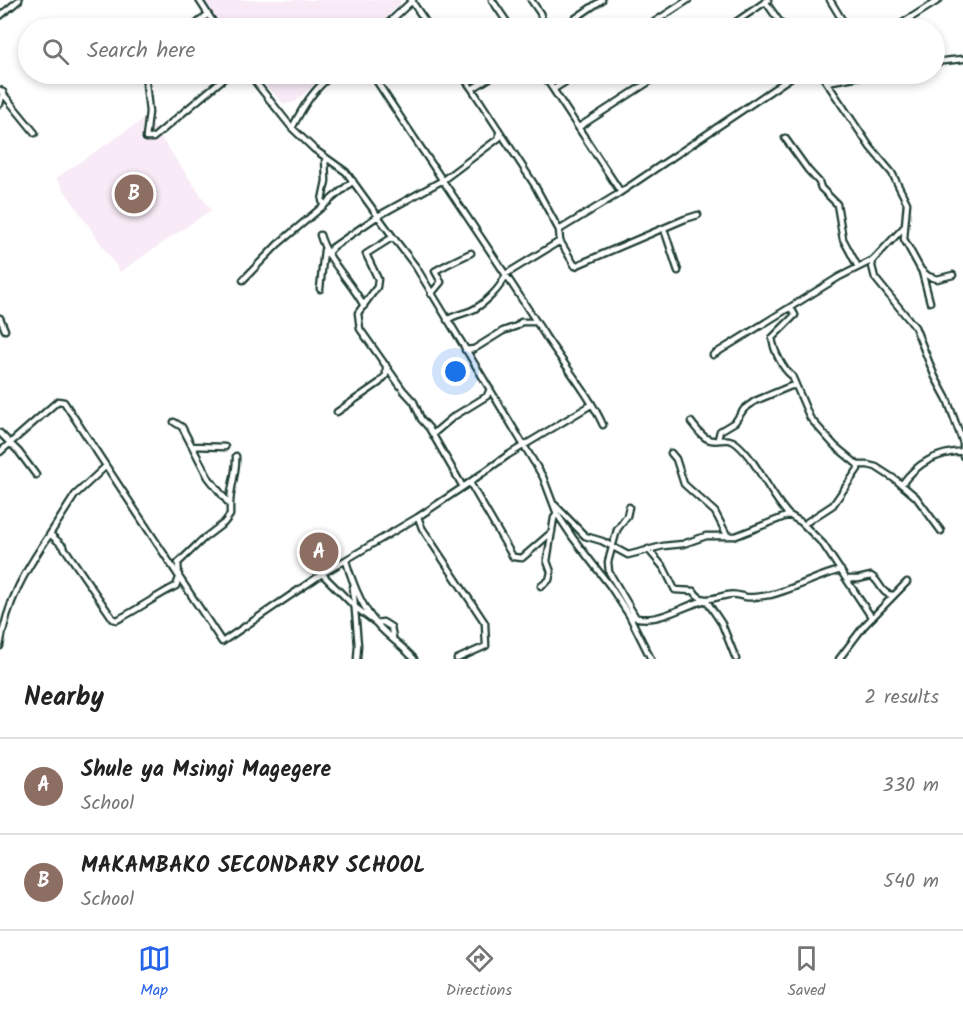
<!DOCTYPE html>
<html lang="en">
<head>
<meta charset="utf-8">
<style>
	body { margin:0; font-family:Kalam,sans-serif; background:#f6f6f6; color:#222 }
	.you { position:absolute; left:456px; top:372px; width:21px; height:21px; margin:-15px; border:4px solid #fff; border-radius:50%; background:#1a73e8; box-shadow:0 0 0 9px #1a73e833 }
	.badge { display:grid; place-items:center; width:39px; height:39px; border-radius:50%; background:#2563eb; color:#fff; font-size:20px; font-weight:700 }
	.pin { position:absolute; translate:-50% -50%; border:3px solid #fff; box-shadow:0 2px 6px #0006 }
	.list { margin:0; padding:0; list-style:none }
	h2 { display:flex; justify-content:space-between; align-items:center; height:78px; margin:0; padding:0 24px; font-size:26px }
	h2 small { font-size:20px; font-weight:400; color:#767676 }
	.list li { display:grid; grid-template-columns:39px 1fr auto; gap:18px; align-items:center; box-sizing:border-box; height:96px; padding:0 24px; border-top:2px solid #e0e0e0 }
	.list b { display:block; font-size:22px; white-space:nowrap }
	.list p { margin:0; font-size:20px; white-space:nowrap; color:#767676 }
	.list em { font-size:20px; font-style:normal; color:#767676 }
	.icon { flex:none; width:33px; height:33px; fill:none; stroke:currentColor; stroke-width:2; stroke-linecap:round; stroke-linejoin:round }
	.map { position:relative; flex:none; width:963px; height:659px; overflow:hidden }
	.search { position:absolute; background:#fff; box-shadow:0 3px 9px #0003; left:18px; right:18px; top:18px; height:66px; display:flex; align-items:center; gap:15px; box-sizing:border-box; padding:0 21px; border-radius:33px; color:#767676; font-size:22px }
	.sheet { height:270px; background:#fff }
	nav { display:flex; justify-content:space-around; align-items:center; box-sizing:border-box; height:84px; border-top:2px solid #e0e0e0; background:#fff; font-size:16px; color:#767676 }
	nav a { display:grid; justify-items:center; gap:3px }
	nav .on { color:#2563eb }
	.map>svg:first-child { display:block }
	.built { fill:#f8ebf7 }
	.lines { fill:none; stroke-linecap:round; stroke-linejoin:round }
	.minor-casing { stroke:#1f3d34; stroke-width:9 }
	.minor { stroke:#fff; stroke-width:4.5 }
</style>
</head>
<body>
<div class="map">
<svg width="963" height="659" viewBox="0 0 963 659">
	<rect width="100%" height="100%" fill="#fff"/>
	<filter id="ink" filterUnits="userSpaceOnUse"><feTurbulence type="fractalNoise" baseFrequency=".0167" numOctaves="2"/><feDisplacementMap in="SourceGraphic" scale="12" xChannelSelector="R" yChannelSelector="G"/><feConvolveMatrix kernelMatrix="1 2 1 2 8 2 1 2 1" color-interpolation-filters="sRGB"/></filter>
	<g filter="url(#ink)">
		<path class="built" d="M199,0H400L401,2L378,28H218Z
			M254,74H326L295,102L284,104Z
			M147,117L211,210L120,272L56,178Z"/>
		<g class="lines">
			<g class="minor-casing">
				<path id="minor" d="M199,0L217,28
					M411,0L430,28
					M492,0L511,28
					M531,0L540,13L545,28
					M830,0L847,28
					M765,1L784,28
					M0,16L19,0
					M192,28L208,14
					M383,28L413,0
					M561,28L602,0
					M645,28L688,0
					M727,28L768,0
					M885,28L901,24L939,0
					M934,62L963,59
					M145,74L149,112L146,138H153L229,74
					M249,74L292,128L314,149L346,172L393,237L366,254L378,279L377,287L358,313L360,329L403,390L414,402L421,419L429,428L463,487L418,517L422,528L485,623L486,646L457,659
					M372,74C429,162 490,248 546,337C564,364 590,396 603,425
					M461,74L472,89L496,74
					M543,74L620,191
					M644,74L650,81
					M821,74L870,147L892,173L907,203L905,226L873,260L872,266L875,278L915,327L935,377L947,399L963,443V456
					M827,82L871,74
					M472,89L534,184L559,230L560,241L575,266L685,219L698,215
					M554,89L578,74
					M0,90L35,133
					M0,104L3,92
					M579,127L661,74
					M292,128C304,105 313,90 333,74
					M785,138L808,170L819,182L821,188L837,204L843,239L858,267
					M324,206L322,200L326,181L325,157
					M905,226L904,239L921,270L928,276L937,279L953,275
					M664,229L678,271
					M559,230L615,196L796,74
					M320,235C328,262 351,281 364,306
					M393,237L416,267L543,477L557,514L573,538L610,586L629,615L651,659
					M327,254L333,247L378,216L443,180L499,138V130
					M922,272L930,302
					M243,280L278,244L353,181
					M320,289L324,250
					M431,294L441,282L435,271C447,264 458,259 471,253
					M791,308L795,315L772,338C774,351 782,368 792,376L810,418L835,446L858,465H868L876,467L896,480L916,497L941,531
					M0,318L5,330
					M447,320C455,315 462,314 470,311C483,306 502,287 506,274L560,241
					M465,350L474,349L503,331L517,326L521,322H537
					M713,355L839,277L873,260
					M337,412L379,383L386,375V365
					M691,422C696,428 703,439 711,440C721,442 728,436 737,444C758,462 769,494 789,515
					M0,433L19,452L36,475
					M433,434L453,417L487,396L490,389
					M718,439L720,431L735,422L744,409L755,401L791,386H796
					M192,446L225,447
					M0,452L58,401L64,402L222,642L322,574L418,517
					M671,453L676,459L684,484L715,512L727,535
					M470,483L513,557L522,558L552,532
					M902,484C918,462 937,453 963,451
					M463,487L508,455L591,405
					M230,505C230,487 237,473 236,456
					M555,505L585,536L602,541L628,555L663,546L683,544L706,536H736L789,515L801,522L823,544L872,618
					M629,507L627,516L617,530L608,562L609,572L635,616
					M807,522L833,505L858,469V465
					M50,534L75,495L105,467
					M648,549L664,568L675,590L694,591C702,605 715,597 728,595C735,593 740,596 746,597C754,598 762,596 770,595C795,589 816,576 841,570
					M346,561C352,581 362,608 377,624C388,637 403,646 414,659
					M322,574L355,607L376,623L383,622L391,627L393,637
					M847,579H858L871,576C881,581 880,595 894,595
					M541,586L549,580L551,572L547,561L554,518L557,514
					M353,587L358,645L357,659
					M629,615C654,627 681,606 706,600L722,624L736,659
					M0,646C7,601 25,571 50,534L63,546L113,619L117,620C137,610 156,596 176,586L179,578L178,563L203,539L224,523L230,515V505L208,477L182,427L174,422
					M839,659L864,626L907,582"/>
			</g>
			<use href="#minor" class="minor"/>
		</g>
	</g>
</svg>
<div class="you"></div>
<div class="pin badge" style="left:319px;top:552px;background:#8d6e63">A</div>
<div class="pin badge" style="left:134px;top:194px;background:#8d6e63">B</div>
<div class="search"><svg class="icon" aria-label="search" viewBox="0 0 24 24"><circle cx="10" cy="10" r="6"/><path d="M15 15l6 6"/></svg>Search here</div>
</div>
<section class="sheet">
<h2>Nearby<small>2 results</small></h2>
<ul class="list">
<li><span class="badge" style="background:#8d6e63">A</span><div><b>Shule ya Msingi Magegere</b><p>School</p></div><em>330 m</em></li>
<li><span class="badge" style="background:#8d6e63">B</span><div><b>MAKAMBAKO SECONDARY SCHOOL</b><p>School</p></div><em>540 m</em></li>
</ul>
</section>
<nav>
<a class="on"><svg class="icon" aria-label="map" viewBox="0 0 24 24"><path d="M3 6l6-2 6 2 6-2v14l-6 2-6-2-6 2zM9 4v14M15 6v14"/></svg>Map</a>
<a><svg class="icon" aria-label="directions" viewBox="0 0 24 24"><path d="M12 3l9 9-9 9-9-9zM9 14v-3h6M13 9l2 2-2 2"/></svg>Directions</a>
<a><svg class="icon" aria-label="saved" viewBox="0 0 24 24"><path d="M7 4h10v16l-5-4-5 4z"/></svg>Saved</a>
</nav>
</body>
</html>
